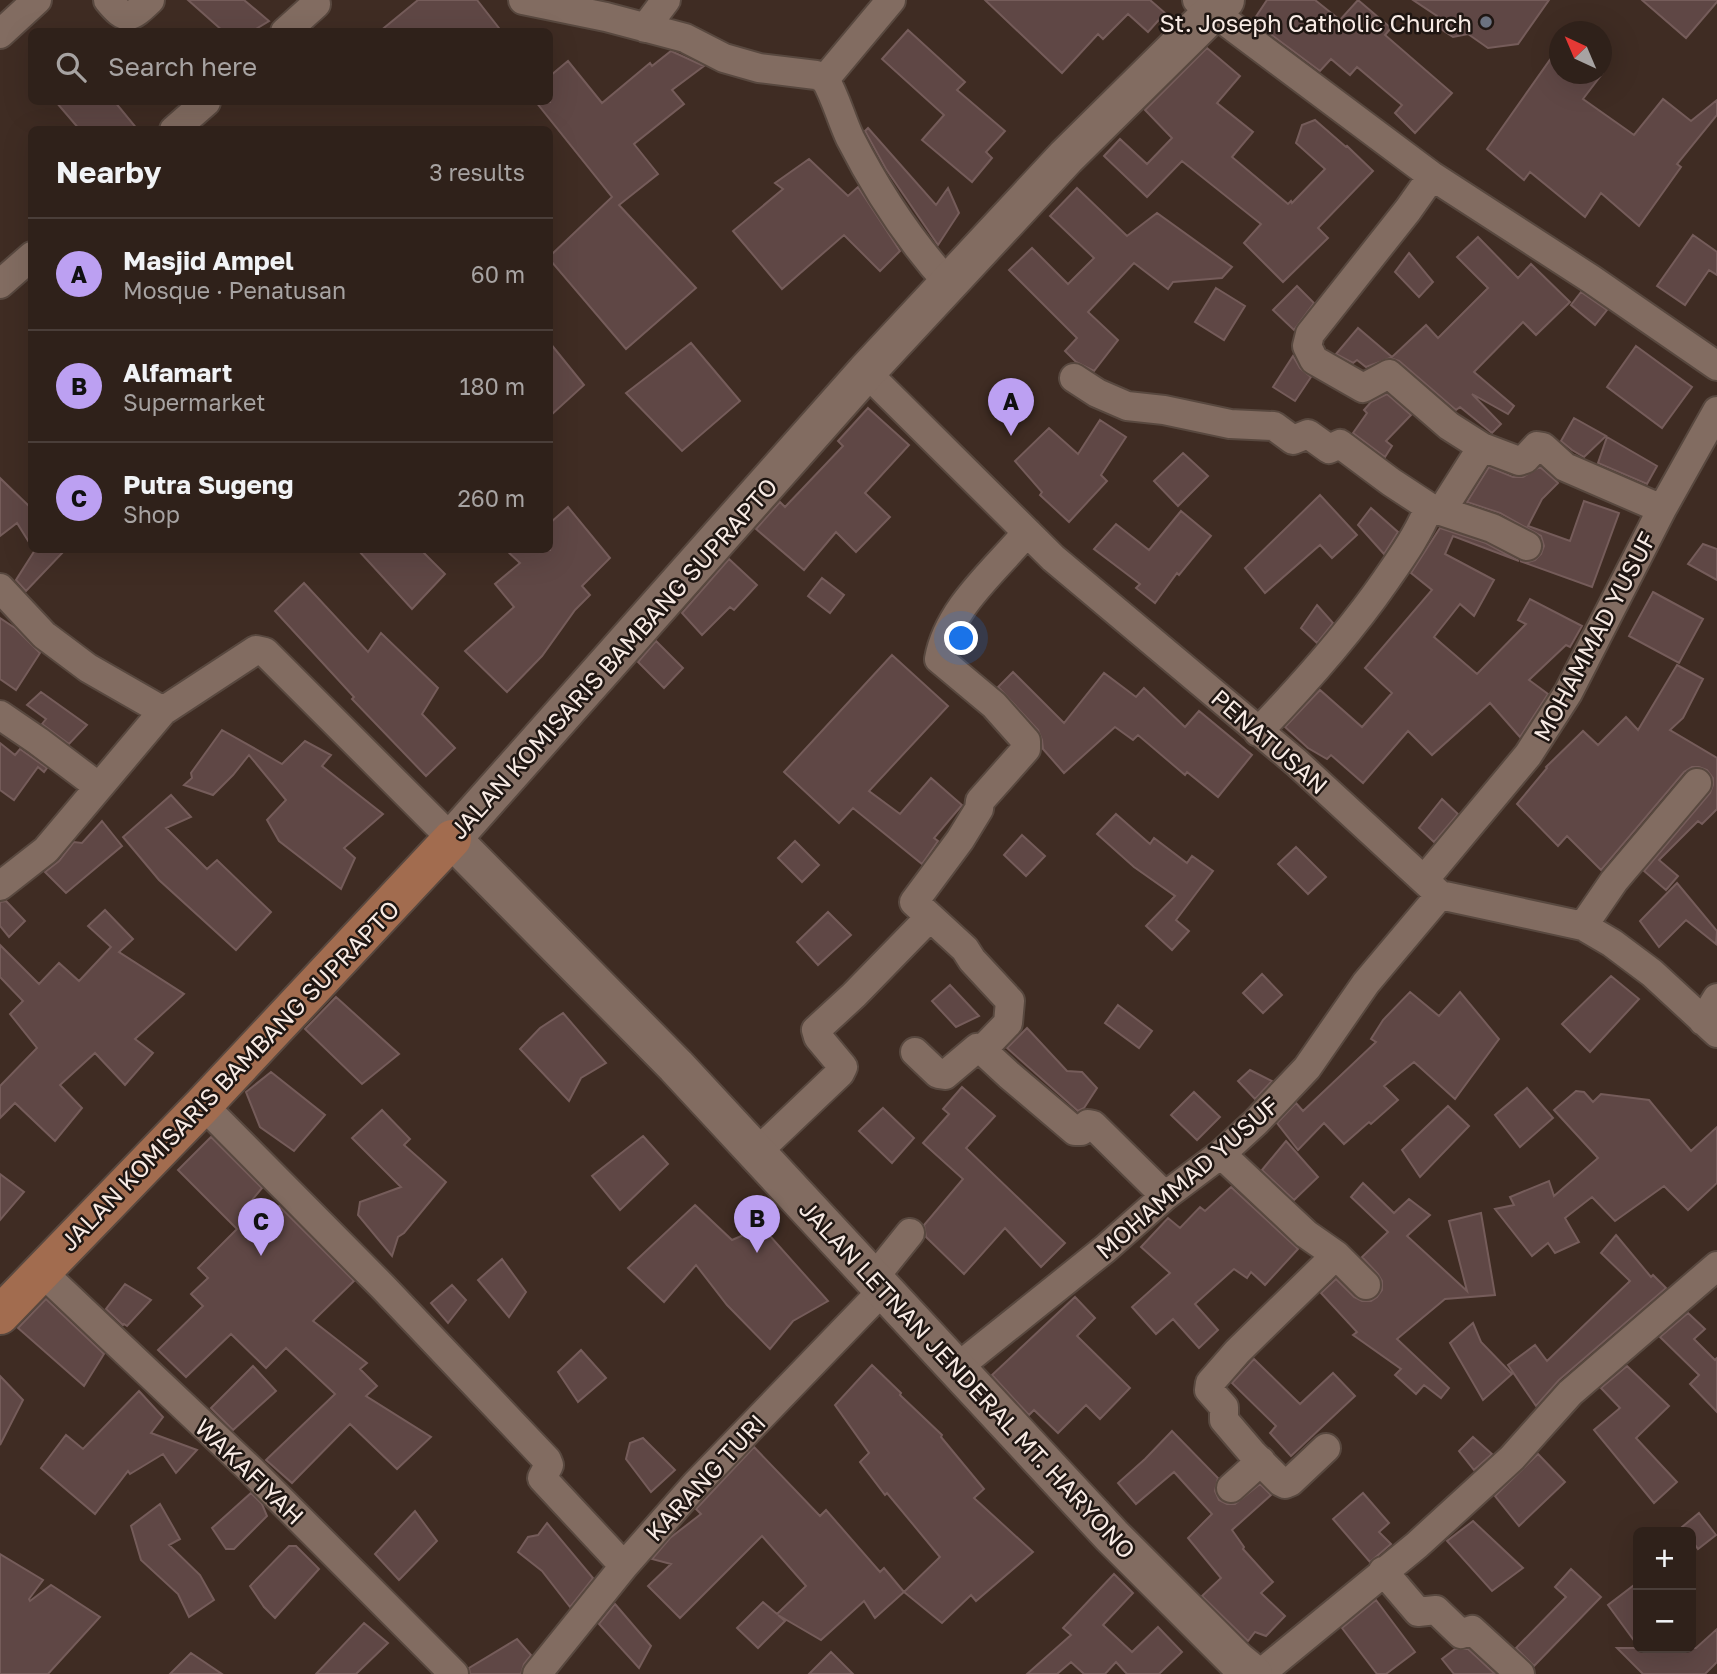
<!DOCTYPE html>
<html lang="en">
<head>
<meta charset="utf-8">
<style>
	body { margin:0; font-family:"Golos Text",sans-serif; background:#372923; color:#f1f3f6 }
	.controls { position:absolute; right:21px; bottom:21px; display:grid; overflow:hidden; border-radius:10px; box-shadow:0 7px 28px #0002 }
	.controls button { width:63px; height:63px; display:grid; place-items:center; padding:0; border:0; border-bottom:2px solid #4a3e39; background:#2f211a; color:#f1f3f6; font:35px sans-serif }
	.compass { position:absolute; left:1549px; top:21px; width:63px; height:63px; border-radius:50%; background:#2f211a; box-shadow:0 7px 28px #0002; rotate:316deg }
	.you { position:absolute; left:962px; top:639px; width:24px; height:24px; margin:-18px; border:5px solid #fff; border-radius:50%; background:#1a73e8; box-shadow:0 0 0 10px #1a73e833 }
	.badge { display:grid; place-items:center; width:46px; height:46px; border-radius:50%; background:#bca0f2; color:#111; font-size:23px; font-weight:700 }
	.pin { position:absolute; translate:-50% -58px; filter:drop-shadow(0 2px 4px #0008) }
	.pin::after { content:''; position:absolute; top:37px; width:24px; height:21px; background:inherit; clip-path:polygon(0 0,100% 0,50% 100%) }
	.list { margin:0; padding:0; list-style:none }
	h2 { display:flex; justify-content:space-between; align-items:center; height:91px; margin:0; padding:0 28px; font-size:30px }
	h2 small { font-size:23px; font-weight:400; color:#a7a3a2 }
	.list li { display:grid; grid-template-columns:46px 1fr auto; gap:21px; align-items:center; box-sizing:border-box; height:112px; padding:0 28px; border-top:2px solid #4a3e39 }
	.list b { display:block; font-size:26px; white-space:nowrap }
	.list p { margin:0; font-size:23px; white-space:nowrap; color:#a7a3a2 }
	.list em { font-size:23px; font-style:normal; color:#a7a3a2 }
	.icon { flex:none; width:38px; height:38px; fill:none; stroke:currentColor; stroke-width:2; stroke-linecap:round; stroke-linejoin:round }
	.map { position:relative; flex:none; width:1717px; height:1674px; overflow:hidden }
	.search { position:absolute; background:#2f211a; box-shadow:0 7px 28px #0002; left:28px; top:28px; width:525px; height:77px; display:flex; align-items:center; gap:18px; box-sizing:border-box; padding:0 24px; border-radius:10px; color:#a7a3a2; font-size:26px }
	.panel { position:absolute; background:#2f211a; box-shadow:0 7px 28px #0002; left:28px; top:126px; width:525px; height:427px; border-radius:10px }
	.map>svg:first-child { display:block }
	.building { fill:#5f4745; stroke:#755c5a; stroke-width:2 }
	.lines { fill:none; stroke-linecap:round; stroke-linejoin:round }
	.street-casing { stroke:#58483f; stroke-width:32 }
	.secondary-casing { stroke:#58483f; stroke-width:42 }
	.primary-casing { stroke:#58483f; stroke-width:42 }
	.street { stroke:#826c61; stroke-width:28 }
	.secondary { stroke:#826c61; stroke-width:38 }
	.primary { stroke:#a26c4f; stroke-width:38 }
	.worship-dot { fill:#6b7280; stroke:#1f1612; stroke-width:2.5 }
	.labels { text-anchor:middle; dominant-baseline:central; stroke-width:5; stroke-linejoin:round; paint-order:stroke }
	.poi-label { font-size:24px; fill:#f8ebe5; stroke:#1f1612; text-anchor:end }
	.street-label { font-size:24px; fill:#f8ebe5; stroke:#1f1612 }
</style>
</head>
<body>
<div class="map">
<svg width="1717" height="1674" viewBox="0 0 1717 1674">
	<rect width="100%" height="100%" fill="#3f2c23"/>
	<path class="building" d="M188,0H244L269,21L251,32H224Z
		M418,0H477L502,32H379Z
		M985,0H1150L1165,13L1148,32L1128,14L1103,39L1098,34L1062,73Z
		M1267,0H1315L1340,20L1358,0L1391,28L1385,35L1452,93L1415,133L1395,113L1402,105L1357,67L1350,75L1331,59L1320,71L1253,21Z
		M1413,0H1549L1518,44L1488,48L1468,34L1453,37L1441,29L1437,16Z
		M1642,0H1717V2L1686,38Z
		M908,30L965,82L957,90L1005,131L986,152L992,158L972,182L922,140L944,115L882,59Z
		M1559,47V74H1602L1583,99L1634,135L1663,99L1691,121L1717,100V115L1677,164L1681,167L1639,226L1601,193L1585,217L1530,172L1524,180L1487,149Z
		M1207,48L1240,76L1217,103L1253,132L1232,157L1288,204L1291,201L1292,203L1325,169L1296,143L1302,125L1315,120L1346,147L1347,146L1373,171L1318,228L1328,238L1283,282L1244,243L1261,224L1182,161L1147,197L1104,156L1120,139L1147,164L1172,138L1145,110Z
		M671,51L704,66L672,90L684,104L634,144L658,174L619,205L696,288L626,349L550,260V256L612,197L536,102H550V76L568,61L602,103L650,63L652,66Z
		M56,102H115L138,130H80Z
		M868,128L936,205L948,188L959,213L938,245L886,169L865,131Z
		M809,159L848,196L858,187L900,251L880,271L844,235L782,289L733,231L783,189L775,183Z
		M1077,188L1127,236L1157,213L1232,267L1222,278L1173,282L1168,289L1134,263L1088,312L1118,340L1094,371L1076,362L1065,351L1077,338L1009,270L1032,248L1068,284L1094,258L1050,216Z
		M1693,235L1717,252V275L1709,270L1685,305L1657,286Z
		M1478,237L1518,278L1531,264L1570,302L1536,335L1523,322L1474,372L1514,406L1508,414L1472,394L1501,424L1492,433L1460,407L1456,410L1399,361L1390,358L1366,367L1357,360L1353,363L1336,354L1358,328L1392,357L1426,325L1438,338L1488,288L1457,257Z
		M1409,253L1433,282L1419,297L1395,272Z
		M1297,286L1314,303L1294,330L1273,310Z
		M1216,288L1245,306L1224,340L1195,322Z
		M1581,292L1607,310L1595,325L1571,305Z
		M550,343L584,385L550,416Z
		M691,343L740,401L682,451L626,393Z
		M1636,346L1692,387L1662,428L1607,387Z
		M1293,356L1300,368L1311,377L1295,401L1273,387Z
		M1387,394L1411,415L1386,441L1392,446L1385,457L1353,433L1367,413L1364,410L1371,402Z
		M868,408L909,445L865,493L890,517L856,552L836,532L804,570L756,529L780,502L785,507L843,446L838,441Z
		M1574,418L1606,436L1584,457L1572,450L1561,441Z
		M1100,420L1126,437L1101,475L1107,481L1069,522L1040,495L1042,492L1015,461L1049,428L1078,454Z
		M1607,437L1657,466L1647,484L1598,463Z
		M1183,453L1208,476L1178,506L1154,481Z
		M1489,467L1513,477H1523L1540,467L1556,481L1558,483L1542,499L1528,526L1570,541L1584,501L1619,513L1592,587L1520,561L1528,562L1535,560L1541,554L1544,546L1541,536L1500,513L1467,502Z
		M0,478L32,509V547L17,523L0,536Z
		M1320,495L1357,535L1332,558L1320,545L1265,593L1245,568Z
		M568,507L610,558L582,586L590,595L575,610L542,656L507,692L465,651L514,607L495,584L520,563L506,550H550V523Z
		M1371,508L1398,532L1384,554L1358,525Z
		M1181,511L1211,536L1179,575L1177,573L1155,603L1136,588L1140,584L1094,549L1116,524L1149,550Z
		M1440,528L1486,543L1519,561L1453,536L1445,554L1494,580L1474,616L1460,604L1434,637L1477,674L1526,624L1518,620L1530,599L1582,626L1570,647L1566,645L1529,680L1548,694L1520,737L1490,703L1432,755L1408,731L1363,783L1331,755L1327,759L1308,748L1285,727L1320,690L1362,727L1392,693L1365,668L1432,590L1411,573Z
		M1703,544L1717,549V580L1688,564Z
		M35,550H65L26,591L16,580Z
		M358,550H421L445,574L412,609Z
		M729,559L757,585L734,610L730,607L702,635L682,613Z
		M822,578L844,595L830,613L808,596Z
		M304,583L368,652L381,633L438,688L422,714L455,748L426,776L352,699L354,697L275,611Z
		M1653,592L1703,619L1679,663L1629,636Z
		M1317,605L1333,623L1317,643L1301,628Z
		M0,618L15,628L40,653L16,690L0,679Z
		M656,641L683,668L664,688L638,662Z
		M892,655L948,706L869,791L900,814L931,778L962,805L934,838L938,841L922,864L853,808L839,823L784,772Z
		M1677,665L1703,679L1683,718L1670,730L1717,758V809L1702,824L1698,821L1659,860L1678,876L1666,890L1644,871L1710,793L1713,785V778L1707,770L1699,767H1692L1684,772L1601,870L1567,836L1558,846L1517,804L1547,768L1546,767L1583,731L1598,745L1626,717L1638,730Z
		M1013,672L1064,723L1104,673L1136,697L1144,688L1185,727L1199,711L1252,755L1218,797L1187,772L1185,775L1138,735L1133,740L1115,727L1064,773L1043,749L1042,740L1038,730L998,687Z
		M41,692L87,725L69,744L42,724L46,719L27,705Z
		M222,730L282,764L305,741L331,755L322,766L383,814L344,848L355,858L341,889L279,841L267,820L286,800L249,755L233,775L213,795L184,785L192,778L191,773Z
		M0,743L15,755L20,749L47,768L44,772L38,767L14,800L0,790Z
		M171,795L191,817L166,828L207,869L217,860L271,912L236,950L159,880L123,837Z
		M1442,799L1458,814L1434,842L1419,828Z
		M1116,814L1150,844L1154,838L1187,863L1192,856L1213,871L1176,920L1189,931L1172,950L1146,926L1175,896L1134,867L1097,834Z
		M102,821L122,846L66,893L45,872L59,861L74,842L82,843Z
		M1022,835L1045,856L1026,876L1004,855Z
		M795,841L819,865L802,882L778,858Z
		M1296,847L1326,877L1308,894L1278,864Z
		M1677,883L1717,931L1716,944L1686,920L1659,947L1640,921Z
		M6,901L25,921L9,937L0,926V902Z
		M105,910L133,939L119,952L184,994L135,1039L153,1053L125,1085L95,1053L60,1085L82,1108L55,1141L15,1103L0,1118V1086L37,1048L10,1014L23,1001L0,977V945L39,984L59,963L79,981L111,947L88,926Z
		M828,912L851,935L818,965L797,942Z
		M1262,974L1282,995L1263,1013L1243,993Z
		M1611,976L1639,999L1590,1052L1562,1024Z
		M950,985L979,1016L956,1027L932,1001Z
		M1410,992L1439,1016L1460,992L1499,1039L1455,1099L1414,1062L1384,1086L1398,1100L1371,1124L1369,1122L1344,1144L1324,1123L1298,1150L1277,1123L1296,1103L1303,1111L1376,1042L1371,1039L1383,1020Z
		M336,997L399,1054L362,1084L305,1029Z
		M1118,1005L1152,1031L1139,1048L1105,1023Z
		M563,1013L606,1063L581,1078L569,1101L520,1049L540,1028Z
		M1027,1028L1067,1071L1082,1072L1097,1088L1084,1108L1078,1111L1007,1048Z
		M1250,1070L1272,1081L1255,1099L1238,1081Z
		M271,1072L325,1115L294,1151L260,1127L246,1092Z
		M962,1087L995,1116L966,1148L1065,1243L1041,1267L1005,1228L964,1274L926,1237L924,1225L963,1179L923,1143L949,1114L943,1109Z
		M1527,1088L1553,1118L1520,1147L1495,1115Z
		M1576,1091L1584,1092L1593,1102L1601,1094L1649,1100L1691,1151L1717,1127V1183L1688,1210L1664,1186L1615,1221L1592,1197L1565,1218L1579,1242L1555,1253L1548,1243L1532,1256L1495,1209L1514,1205L1510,1197L1549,1181L1554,1196L1598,1158L1554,1110Z
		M1194,1092L1220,1117L1197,1140L1171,1115Z
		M1448,1106L1469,1126L1420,1177L1402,1150Z
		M883,1108L914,1138L892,1163L859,1131Z
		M382,1110L410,1139L404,1145L446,1182L404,1233L398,1237L392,1256L358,1215L360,1202L401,1187L352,1138Z
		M643,1136L668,1164L620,1210L592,1176Z
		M211,1137L262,1188L248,1205L264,1220L279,1206L354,1281L313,1321L367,1363L360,1369L377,1386L366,1396L431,1437L397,1469L350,1424L292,1483L266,1460L335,1394L286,1348L266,1368L231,1334L186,1377L158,1350L203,1306L191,1294L208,1278L198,1268L237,1229L178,1170Z
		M1286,1141L1318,1177L1294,1200L1262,1170Z
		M0,1174L24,1192L0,1220Z
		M1363,1183L1394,1213L1409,1199L1430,1215L1407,1236L1467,1291L1449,1221L1481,1213L1495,1295L1445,1299L1397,1339L1449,1388L1441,1398L1424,1385L1416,1394L1395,1375L1401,1369L1353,1335L1357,1332L1321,1293L1336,1279L1354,1297L1362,1301H1371L1377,1297L1382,1290V1281L1378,1274L1362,1257L1388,1232L1351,1197Z
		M1231,1187L1298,1249L1265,1285L1251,1272L1247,1278L1234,1269L1195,1304L1218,1330L1199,1348L1173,1319L1156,1334L1132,1307L1170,1273L1141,1247L1168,1218L1180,1228L1200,1207L1205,1211Z
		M695,1205L732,1240L762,1227L828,1301L793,1321L770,1349L727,1305L696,1265L664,1302L628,1268Z
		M1616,1235L1651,1277L1653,1275L1666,1288L1559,1380L1536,1406L1508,1365L1535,1345L1547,1361L1630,1281L1601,1253Z
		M502,1259L526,1292L509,1317L478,1280Z
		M125,1284L151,1300L127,1326L124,1324L123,1325L106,1309Z
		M452,1285L466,1300L448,1323L431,1303Z
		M1075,1297L1095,1318L1077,1336L1130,1388L1100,1419L1086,1405L1058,1433L1034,1410L1029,1415L992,1375Z
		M46,1299L104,1354L84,1386L18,1328Z
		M1688,1313L1705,1329L1694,1339L1715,1360L1717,1358V1412L1690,1384L1699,1375L1660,1337Z
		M1473,1323L1481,1342L1512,1374L1483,1400L1450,1343Z
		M581,1350L606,1378L578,1402L558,1372Z
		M1254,1359L1300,1404L1333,1373L1355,1396L1291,1456L1270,1433L1276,1426L1232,1383Z
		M872,1365L901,1393L900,1395L942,1435L941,1437L984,1489L974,1498L1033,1552L976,1601L971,1595L942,1623L904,1592L940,1557L887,1493L885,1495L860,1462L869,1453L835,1405Z
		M253,1366L276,1391L233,1430L211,1408Z
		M1627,1366L1669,1406L1636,1438L1677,1482L1654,1503L1594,1430L1620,1408L1601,1388Z
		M0,1376L23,1400L0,1445Z
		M139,1391L163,1417L151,1433L197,1450L176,1473L163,1454L130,1474L128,1471L95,1514L41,1468L66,1435L83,1449Z
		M1172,1431L1218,1478L1215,1491L1219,1500L1227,1504H1235L1260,1484L1271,1495L1232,1530L1244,1547L1243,1549L1273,1582L1261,1593L1285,1616L1266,1636L1255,1632L1248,1641L1202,1596L1221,1578L1188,1538L1212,1514L1174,1472L1136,1504L1118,1483L1145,1459Z
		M1473,1437L1492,1454L1474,1470L1459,1451Z
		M643,1438L675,1470L651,1492L626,1459L630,1443Z
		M754,1447L820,1516L826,1510L880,1572L884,1568L904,1592L875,1618L864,1601L821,1640L778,1615L785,1621L758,1648L737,1628L763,1602L777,1614L806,1586L762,1536L680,1618L648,1586L671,1564L652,1559L670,1538L701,1514L696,1509Z
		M1538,1454L1565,1482L1519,1526L1495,1496Z
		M251,1493L262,1504L267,1516L234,1549H226L212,1528Z
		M1363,1493L1389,1523L1379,1532L1391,1544L1370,1562L1333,1519Z
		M160,1504L180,1539L169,1545L200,1575L214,1600L189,1617L178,1594L141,1560L131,1526Z
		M415,1511L437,1541L399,1580L375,1554Z
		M1699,1513L1716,1535L1698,1549L1691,1539V1532H1685L1682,1527Z
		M1473,1521L1523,1568L1492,1591L1447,1541Z
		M547,1523L593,1578L570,1607L542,1571L518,1552L528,1537L538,1535Z
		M289,1546H296L319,1569L275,1618L264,1607L250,1586Z
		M0,1554L43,1580L29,1599L30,1601L51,1585L100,1617L48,1674H0Z
		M1571,1569L1601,1597L1534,1666L1516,1648L1566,1597L1555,1587Z
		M1114,1574L1133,1593L1103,1625L1132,1652L1158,1627L1182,1652L1159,1674H1127L1116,1662L1105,1674H1084L1071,1662L1057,1674H1027L1071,1635L1063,1628Z
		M1638,1582V1646L1608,1605Z
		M1376,1600L1415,1652L1386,1674H1377L1342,1628Z
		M615,1604L651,1646L639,1668L599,1624Z
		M364,1623L388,1643L356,1674H316Z
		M1717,1629V1662L1705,1674H1643L1617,1648H1696Z
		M517,1639L531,1655L524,1664L521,1674H470L469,1668Z
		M1455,1649H1468L1495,1674H1454L1442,1659Z
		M831,1652L853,1674H809Z
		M191,1653L222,1674H170Z"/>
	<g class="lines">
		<g class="street-casing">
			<path id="street" d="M108,0C126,22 130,19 150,0
				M523,0L606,17L685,38L724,58L759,68L816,75L825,79C836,98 841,119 850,138C877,191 910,241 949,284
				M1197,0L1432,176L1591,279L1717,366
				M645,28L666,0
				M285,32L316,4
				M0,34L37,0
				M825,79L891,0
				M174,130L206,102
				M1432,176L1408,210L1310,334L1307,346L1314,360L1363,388L1389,374L1449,426L1482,447
				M0,284L32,256
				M866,372L1053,558L1297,763L1440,895L1583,926L1612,943L1652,973L1717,1033
				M1074,378L1097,393L1127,406L1164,410L1230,424L1274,426L1293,440L1308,434L1329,449L1340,444L1391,482L1429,507
				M1442,510L1482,447L1519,461L1525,459L1537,446L1543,447L1565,467L1662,509
				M0,588L44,635L88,668L163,711
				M0,715L38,741L99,787
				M1258,732C1304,684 1348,635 1386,580C1402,557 1419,533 1429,507L1492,528L1527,546
				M1424,880L1528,755L1568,693L1662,509L1717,411
				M0,886L46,850L163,711L256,650L265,652L452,839
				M1583,926L1614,881L1697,783
				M1703,1021L1717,998
				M982,1050L1008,1023L1010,1001L972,960L965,949L914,902L960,840L979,809L980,801L1026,749V741L994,705L939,659C948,608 996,570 1027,532
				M915,1052L938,1074L945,1075L977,1048L982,1050L1009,1075L1075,1131H1081L1088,1124L1093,1125L1165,1196
				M203,1105L383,1287L547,1460L549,1465L542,1478L624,1566
				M756,1153L840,1073L843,1067L818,1037L816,1030L854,995L929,918
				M1221,1154L1306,1234L1336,1255L1237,1352L1210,1383L1209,1390L1224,1407V1420L1253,1454L1281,1482L1285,1484L1290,1482L1326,1448
				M1336,1255L1366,1285
				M42,1272L251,1470L454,1674
				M873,1279L910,1233
				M958,1367L1105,1249L1165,1196L1221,1154L1256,1122L1307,1068L1366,983L1440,895
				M1231,1488L1261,1461
				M1383,1571L1418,1612L1436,1610L1461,1634L1472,1630L1520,1674
				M537,1674L624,1566L696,1484L883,1290
				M1260,1674L1417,1545L1512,1458L1570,1393L1717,1266"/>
		</g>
		<g class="secondary-casing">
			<path id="secondary" d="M1225,0L1066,157L866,372L452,839L676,1066L1112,1536L1237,1661L1253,1674"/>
		</g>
		<g class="primary-casing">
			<path id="primary" d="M0,1315L203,1105L452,839"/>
		</g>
		<use href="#street" class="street"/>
		<use href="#secondary" class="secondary"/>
		<use href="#primary" class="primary"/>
	</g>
	<circle class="worship-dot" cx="1486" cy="22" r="7"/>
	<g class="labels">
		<g class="poi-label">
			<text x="1472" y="22">St. Joseph Catholic Church</text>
		</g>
		<g class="street-label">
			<text transform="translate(1594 636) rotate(-62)">MOHAMMAD YUSUF</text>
			<text transform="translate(613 658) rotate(-48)">JALAN KOMISARIS BAMBANG SUPRAPTO</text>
			<text transform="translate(1270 741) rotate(41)">PENATUSAN</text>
			<text transform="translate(229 1075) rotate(-46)">JALAN KOMISARIS BAMBANG SUPRAPTO</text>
			<text transform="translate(1187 1177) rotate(-41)">MOHAMMAD YUSUF</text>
			<text transform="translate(968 1379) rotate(47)">JALAN LETNAN JENDERAL MT. HARYONO</text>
			<text transform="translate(250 1471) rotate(44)">WAKAFIYAH</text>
			<text transform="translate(705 1477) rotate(-47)">KARANG TURI</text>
		</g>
	</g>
</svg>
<div class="controls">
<button>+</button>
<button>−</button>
</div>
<svg class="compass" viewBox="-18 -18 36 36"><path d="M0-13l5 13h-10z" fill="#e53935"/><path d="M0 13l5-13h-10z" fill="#a7a3a2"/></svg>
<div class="you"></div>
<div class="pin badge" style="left:1011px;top:436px">A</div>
<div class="pin badge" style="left:757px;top:1253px">B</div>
<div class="pin badge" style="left:261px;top:1256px">C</div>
<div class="search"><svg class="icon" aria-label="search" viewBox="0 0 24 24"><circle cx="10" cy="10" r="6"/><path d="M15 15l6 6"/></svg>Search here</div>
<section class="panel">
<h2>Nearby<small>3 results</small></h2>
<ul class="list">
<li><span class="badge">A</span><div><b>Masjid Ampel</b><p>Mosque · Penatusan</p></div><em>60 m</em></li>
<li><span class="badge">B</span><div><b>Alfamart</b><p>Supermarket</p></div><em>180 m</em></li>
<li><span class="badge">C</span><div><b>Putra Sugeng</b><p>Shop</p></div><em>260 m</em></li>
</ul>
</section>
</div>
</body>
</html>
